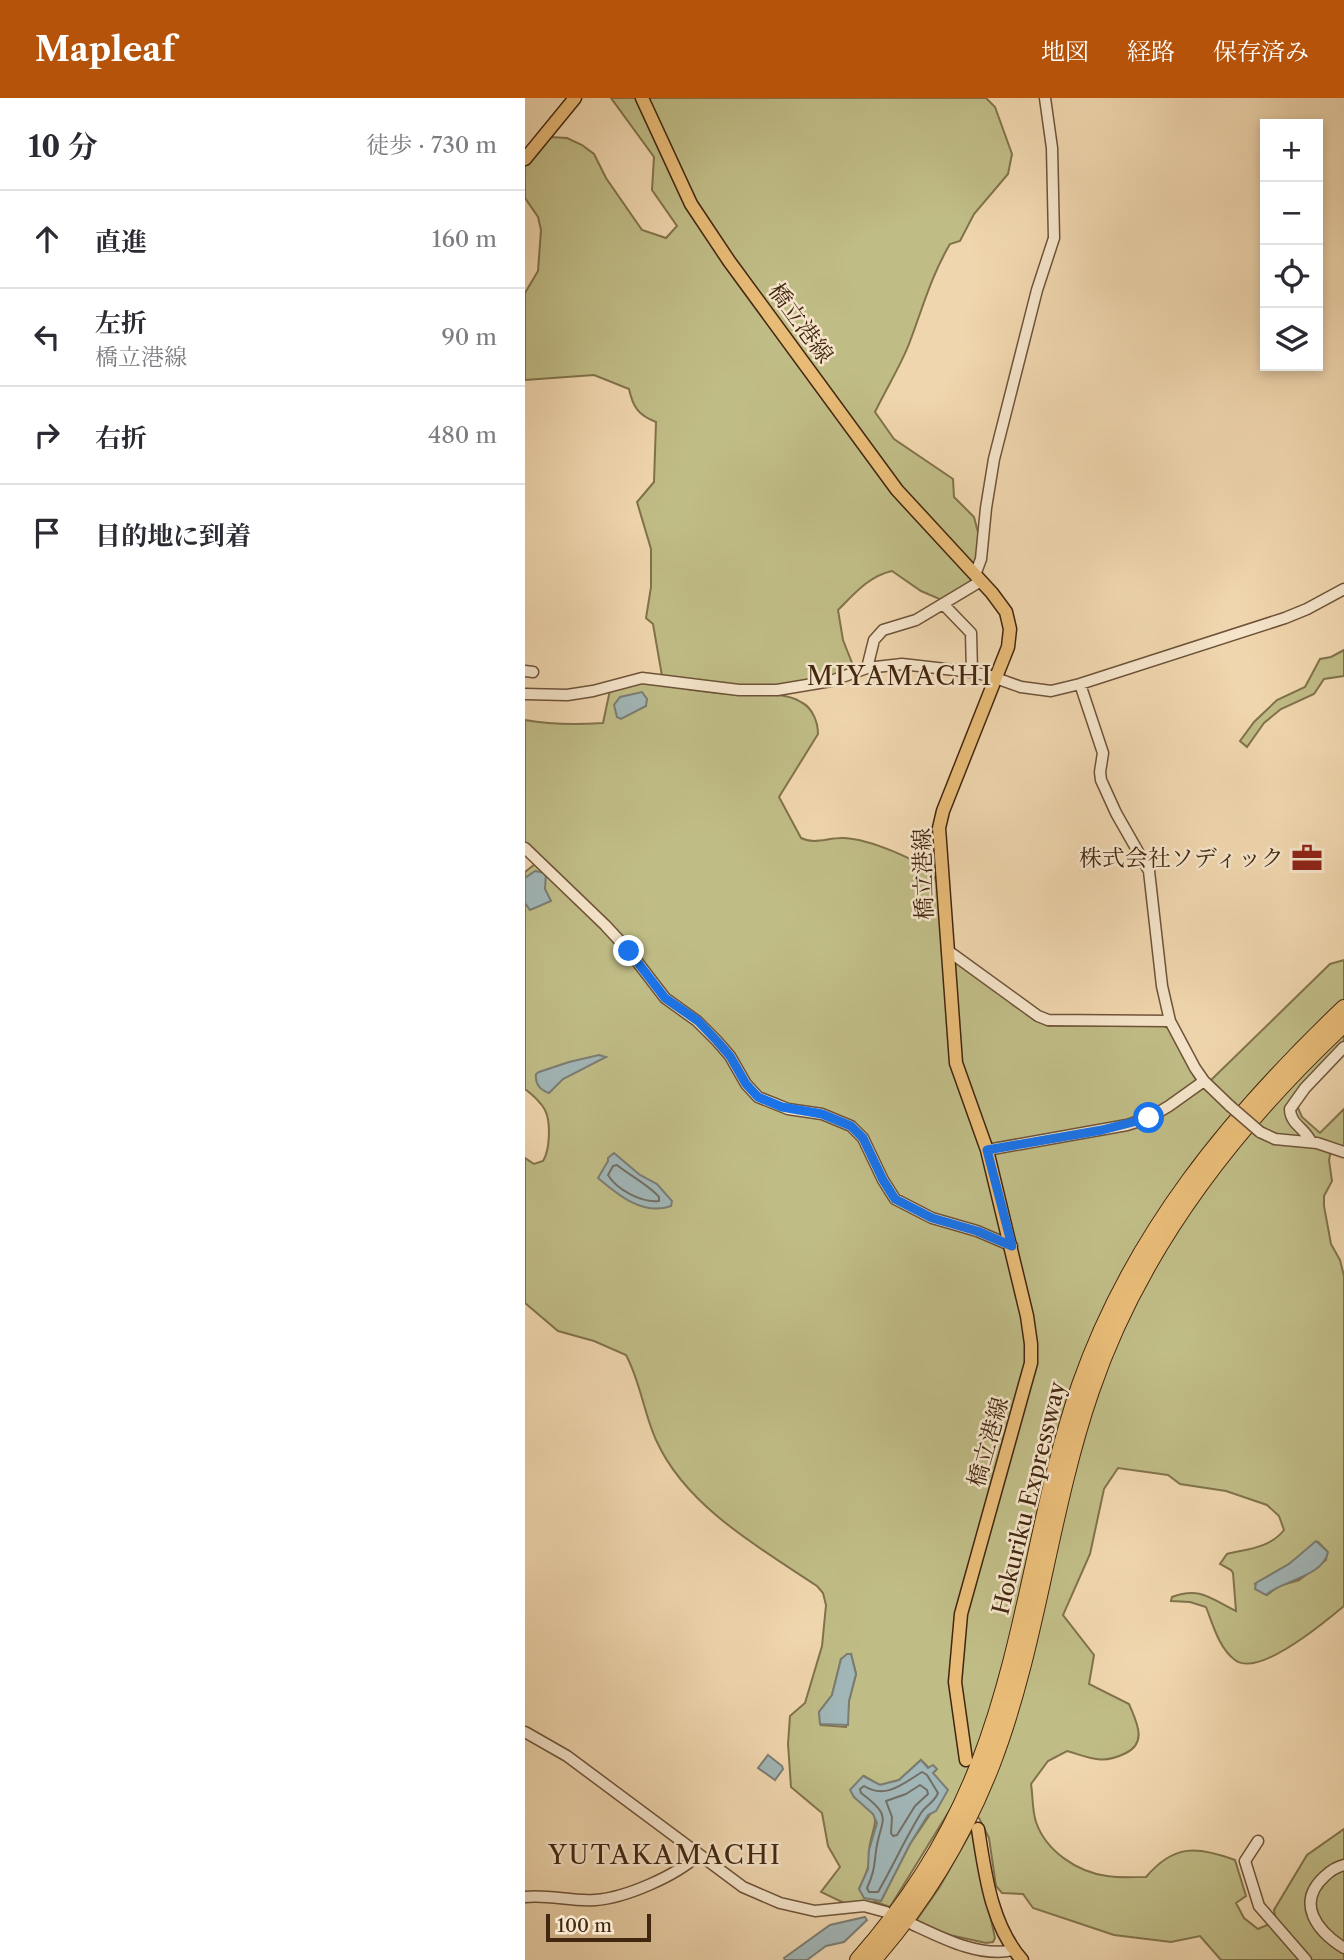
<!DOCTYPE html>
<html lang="ja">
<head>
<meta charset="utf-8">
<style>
	body { margin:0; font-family:"Libre Caslon Text","Noto Serif JP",serif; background:#f7f7f7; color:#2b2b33 }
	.controls { position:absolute; right:21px; top:21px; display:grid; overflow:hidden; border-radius:0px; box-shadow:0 4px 10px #0003 }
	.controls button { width:63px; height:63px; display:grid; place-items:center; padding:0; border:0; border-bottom:2px solid #e1e1e2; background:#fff; color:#2b2b33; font:35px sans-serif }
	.scale { position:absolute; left:21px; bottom:18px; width:105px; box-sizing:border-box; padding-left:7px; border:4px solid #422710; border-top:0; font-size:19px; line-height:24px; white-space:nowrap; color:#422710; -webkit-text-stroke:5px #f5e4ca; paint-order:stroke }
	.stop { position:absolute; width:21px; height:21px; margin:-16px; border:5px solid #1a73e8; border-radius:50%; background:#fff }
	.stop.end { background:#1a73e8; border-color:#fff; box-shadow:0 2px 7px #0008 }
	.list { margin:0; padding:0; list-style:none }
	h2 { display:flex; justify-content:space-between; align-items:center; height:91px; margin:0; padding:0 28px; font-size:30px }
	h2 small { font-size:23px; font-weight:400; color:#7c7c81 }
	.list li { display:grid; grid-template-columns:46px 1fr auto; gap:21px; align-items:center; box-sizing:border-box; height:98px; padding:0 28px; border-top:2px solid #e1e1e2 }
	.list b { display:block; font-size:26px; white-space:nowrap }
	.list p { margin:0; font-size:23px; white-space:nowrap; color:#7c7c81 }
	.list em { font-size:23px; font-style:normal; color:#7c7c81 }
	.icon { flex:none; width:38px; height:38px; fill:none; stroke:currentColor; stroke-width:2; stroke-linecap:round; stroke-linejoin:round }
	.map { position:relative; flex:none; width:819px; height:1862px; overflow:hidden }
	header { display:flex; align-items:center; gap:42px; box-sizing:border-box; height:98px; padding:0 35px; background:#b45309; color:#fff }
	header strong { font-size:33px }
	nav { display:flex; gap:38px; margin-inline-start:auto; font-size:24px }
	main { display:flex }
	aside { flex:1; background:#fff }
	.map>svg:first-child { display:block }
	.green { fill:#c0bc86; stroke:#81724b; stroke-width:2; fill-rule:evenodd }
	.water { fill:#a1b6b7; stroke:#7b7d74; stroke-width:2 }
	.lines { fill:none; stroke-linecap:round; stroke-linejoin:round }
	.shore { stroke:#726e64; stroke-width:2 }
	.minor-casing { stroke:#6e5338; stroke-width:13 }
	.major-casing { stroke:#422710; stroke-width:15 }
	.highway-casing { stroke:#422710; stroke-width:18 }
	.minor { stroke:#f5e4ca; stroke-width:10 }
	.major { stroke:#e8bb77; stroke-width:12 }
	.highway { stroke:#e8bb77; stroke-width:16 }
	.minor-bridge-casing { stroke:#6e5338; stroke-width:13; stroke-linecap:butt }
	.minor-bridge { stroke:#f5e4ca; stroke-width:10 }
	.route { stroke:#1a73e8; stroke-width:9 }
	.labels { text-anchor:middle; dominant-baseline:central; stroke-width:5; stroke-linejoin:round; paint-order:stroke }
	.street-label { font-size:23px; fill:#422710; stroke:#f5e4ca }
	.poi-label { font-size:23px; fill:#422710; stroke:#f5e4ca; text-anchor:end }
	.quarter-label { font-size:26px; letter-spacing:2px; fill:#422710; stroke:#f5e4ca }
</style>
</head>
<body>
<header>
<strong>Mapleaf</strong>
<nav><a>地図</a><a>経路</a><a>保存済み</a></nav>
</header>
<main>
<aside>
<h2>10 分<small>徒歩 · 730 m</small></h2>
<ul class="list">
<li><svg class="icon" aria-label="ahead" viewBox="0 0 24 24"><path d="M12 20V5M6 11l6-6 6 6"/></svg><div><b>直進</b></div><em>160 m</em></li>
<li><svg class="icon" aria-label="left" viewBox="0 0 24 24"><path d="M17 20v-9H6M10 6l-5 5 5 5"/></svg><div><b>左折</b><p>橋立港線</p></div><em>90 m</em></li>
<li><svg class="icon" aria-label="right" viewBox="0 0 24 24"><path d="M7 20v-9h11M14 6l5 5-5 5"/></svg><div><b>右折</b></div><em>480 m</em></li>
<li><svg class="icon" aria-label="arrive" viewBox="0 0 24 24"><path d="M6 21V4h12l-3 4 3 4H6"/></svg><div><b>目的地に到着</b></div></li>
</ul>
</aside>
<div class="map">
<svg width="819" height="1862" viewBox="0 0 819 1862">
	<rect width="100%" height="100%" fill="#f0d6ae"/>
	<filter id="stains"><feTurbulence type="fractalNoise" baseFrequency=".00286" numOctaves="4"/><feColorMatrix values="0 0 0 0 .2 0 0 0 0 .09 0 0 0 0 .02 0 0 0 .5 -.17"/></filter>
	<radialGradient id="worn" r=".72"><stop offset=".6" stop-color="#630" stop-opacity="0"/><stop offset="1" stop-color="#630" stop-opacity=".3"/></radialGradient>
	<path class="green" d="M86,0H461L470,9L487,56L483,76L449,116L435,143L425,146C406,178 397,212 384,246C375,269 361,291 350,314L369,341L428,381L429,399L449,419L455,442L449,485L419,503L396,493L367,473C344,478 329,496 313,512L318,542L329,570C270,596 200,589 137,578L128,526L121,520L126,489V451L112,404L129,384L131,324C113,317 108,309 104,291L69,277L0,282V195L13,173L16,132L13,119L0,100V68L25,39L42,40L57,47L69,56L81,80L117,132L141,140L152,128L127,92L129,59Z
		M819,552V578L799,581L789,596L756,611L739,625L722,649L715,643L729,624L752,602L780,589L795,561L806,559Z
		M124,584C155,591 186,595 217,597C238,598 257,593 276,604C288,610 293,625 293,636L254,699L276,740C290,747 304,739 319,740C341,741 401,762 411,782C418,798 416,823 417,841L488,907L523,928L637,927L645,931L671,982L674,985L684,984L805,866L819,862V946L769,1001L777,1019L795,1035L819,1011V1051L807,1047L804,1062L807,1083L799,1098V1108L806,1146L815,1162L819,1178V1508C800,1524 733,1580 710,1562C694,1550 688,1527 681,1509L665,1504L646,1503L647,1499C675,1488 686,1501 711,1513L708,1475L706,1472L695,1466L702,1456C722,1451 745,1450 759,1432L754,1418L742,1407L701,1393L655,1386L643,1377L593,1370L579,1391L565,1456L538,1517L569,1557L564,1586L604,1606C611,1623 623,1644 601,1655C577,1667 566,1660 542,1653L523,1663L506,1686C508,1698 507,1712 511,1724C521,1753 552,1774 582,1778C595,1780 608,1779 621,1779C649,1746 672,1748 710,1762L721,1798L711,1805L719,1820L733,1831L751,1823L749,1812L782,1757L819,1731V1862H696L675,1838L646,1844L589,1837L508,1810L498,1796L477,1795L471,1788L464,1740L454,1720L426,1710L365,1809L351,1804L321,1806L296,1794L315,1769L303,1748L297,1715L266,1689L263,1646L265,1618L280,1605L297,1548L301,1507L298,1495L292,1488C235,1450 162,1409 132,1344C119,1317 116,1285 101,1257L69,1243L33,1233L0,1205V1060L9,1066L18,1063C25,1052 26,1024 20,1012C15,1003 8,997 0,991V774L10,766L0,745V622C27,627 51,627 78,625L85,592L106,585ZM793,1444L802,1453L801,1462L774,1482L754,1488L742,1497L730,1486L764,1466ZM326,1556L331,1576L324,1603L321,1629L296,1627L294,1614L307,1597L316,1561ZM396,1662L404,1670L411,1672L408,1675L406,1715L385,1746L356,1803L334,1791C337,1784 341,1777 343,1769C345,1764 343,1758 344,1752C348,1723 361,1719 329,1699L339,1678L355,1687L374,1682Z
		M447,1732L470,1840L468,1844L461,1845L420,1836L391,1823L414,1790Z"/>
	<path class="water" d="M117,594L122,601L121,608L96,621L92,619L89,607L95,599Z
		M10,773L21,775L20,791L26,803L5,812L0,805V780Z
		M74,957L81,959L38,981L24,995C15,992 10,986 11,976L14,974L44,964Z
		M89,1055L115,1077L132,1086L147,1103L146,1108C118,1118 93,1097 73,1080L83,1063V1060Z
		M791,1443L803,1454C798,1479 757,1482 741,1497L730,1491L731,1485L764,1466Z
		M322,1556H326L331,1576L324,1603L323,1627L295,1626L294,1614L307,1597L316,1561Z
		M243,1657L257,1668L258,1671L250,1682L233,1670Z
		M396,1662L403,1670L408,1667L412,1671L408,1675L423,1692L411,1713L403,1717L385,1746L356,1803L339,1800L334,1791L343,1771L344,1752L352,1725L348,1716L329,1699L325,1692L338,1678L355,1687L374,1682Z
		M340,1819L342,1822L319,1844L301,1848L282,1862H260L259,1860L305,1827Z"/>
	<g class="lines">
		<path class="shore" d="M92,1067C104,1077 125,1088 134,1099V1103C117,1105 92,1092 83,1077L88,1068Z
			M397,1674L402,1677L413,1695C408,1706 401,1707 396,1715C380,1741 368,1768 353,1794H344L342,1790C349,1775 349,1769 351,1753C355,1721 370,1720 336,1695L335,1691L339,1688C361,1702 379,1685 397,1674Z
			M395,1687L402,1692L403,1696L390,1708L372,1737L368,1738L366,1735L367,1719L361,1703L381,1696Z"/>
		<g class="minor-casing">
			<path id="minor" d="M450,477L456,461L461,410L469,361L512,192L529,140L527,50L520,0
				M419,507L446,535L447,574
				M342,570L349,542L358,532L391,522L456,483
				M0,573L8,574
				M555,586L578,655L575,674L576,682L591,715L624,773L637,888L645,923L670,970L679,983L705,1008
				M0,596L42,597L68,593L117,580L214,592H252L306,583L342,570L377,566L447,574L465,578L496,589L526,593L555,586L760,520L782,511L819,491
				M0,750L80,827L104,853L140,900L172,923L192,943L205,958L221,986L233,999L263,1011L297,1016L326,1028L338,1040L358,1082L370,1101L407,1120L452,1133L487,1148
				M422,852L513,918L523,922L645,923
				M735,1034L750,1041L792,1045L819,1054
				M786,1044C781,1031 765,1026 765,1011L780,990L819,949
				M462,1052L602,1027L624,1020L644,1008L679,983
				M0,1634L42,1658L218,1789L255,1805L290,1813L339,1808L361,1814
				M733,1743L720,1763L734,1808L781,1862
				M819,1767C811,1769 806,1772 800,1778C770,1805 792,1833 819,1850
				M0,1799C23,1796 47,1804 70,1802C100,1800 151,1778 173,1757
				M387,1826C417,1840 455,1860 488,1852"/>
		</g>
		<g class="major-casing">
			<path id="major" d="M117,0L166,106L204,163L372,392L467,495L481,514L485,531L483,549L418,713L414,730L431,965L462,1052L502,1218L506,1246V1265L499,1290L436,1516L430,1584L441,1662
				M0,61L50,0
				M453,1731C460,1775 466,1827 497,1862"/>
		</g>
		<g class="highway-casing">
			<path id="highway" d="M333,1862C385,1803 427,1737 455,1663C502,1541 513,1410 555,1287C608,1136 705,1019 819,910
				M348,1862C399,1804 439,1738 467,1666C513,1546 524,1415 566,1293C615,1149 709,1029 819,926"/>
		</g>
		<use href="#minor" class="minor"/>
		<use href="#major" class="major"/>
		<use href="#highway" class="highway"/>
		<g class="minor-bridge-casing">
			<path id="minor-bridge" d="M705,1008L735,1034"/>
		</g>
		<use href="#minor-bridge" class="minor-bridge"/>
	</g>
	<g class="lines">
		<path class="route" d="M104,853L140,900L173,923L192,943L205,958L221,986L233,999L257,1009L297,1016L326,1028L338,1040L358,1082L370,1101L407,1120L452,1133L487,1148L462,1052L577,1032L624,1020"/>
	</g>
	<defs>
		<g id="office-bare" transform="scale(2.415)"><path d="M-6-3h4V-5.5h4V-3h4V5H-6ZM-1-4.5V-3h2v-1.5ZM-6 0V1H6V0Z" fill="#8f2418" stroke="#f5e4ca" stroke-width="2.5" paint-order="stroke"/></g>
	</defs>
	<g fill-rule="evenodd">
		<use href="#office-bare" x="782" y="760"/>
	</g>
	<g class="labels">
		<g class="street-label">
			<text transform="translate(276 225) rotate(54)">橋立港線</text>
			<text transform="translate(398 776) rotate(-92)">橋立港線</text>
			<text transform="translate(463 1344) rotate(-74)">橋立港線</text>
			<text transform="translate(504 1400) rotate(-76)">Hokuriku Expressway</text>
		</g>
		<g class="poi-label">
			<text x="759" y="760">株式会社ソディック</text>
		</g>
		<g class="quarter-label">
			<text x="375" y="578">MIYAMACHI</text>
			<text x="140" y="1757">YUTAKAMACHI</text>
		</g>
	</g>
	<rect width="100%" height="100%" filter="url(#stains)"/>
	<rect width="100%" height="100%" fill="url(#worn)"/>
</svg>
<div class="controls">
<button>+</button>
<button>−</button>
<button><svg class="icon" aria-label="locate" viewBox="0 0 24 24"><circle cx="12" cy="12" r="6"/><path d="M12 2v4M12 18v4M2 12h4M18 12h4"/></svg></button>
<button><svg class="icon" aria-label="layers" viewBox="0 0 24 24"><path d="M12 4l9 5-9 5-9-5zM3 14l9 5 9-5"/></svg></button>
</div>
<div class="scale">100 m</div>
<div class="stop" style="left:624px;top:1020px"></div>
<div class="stop end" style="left:104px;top:853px"></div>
</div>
</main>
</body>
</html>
